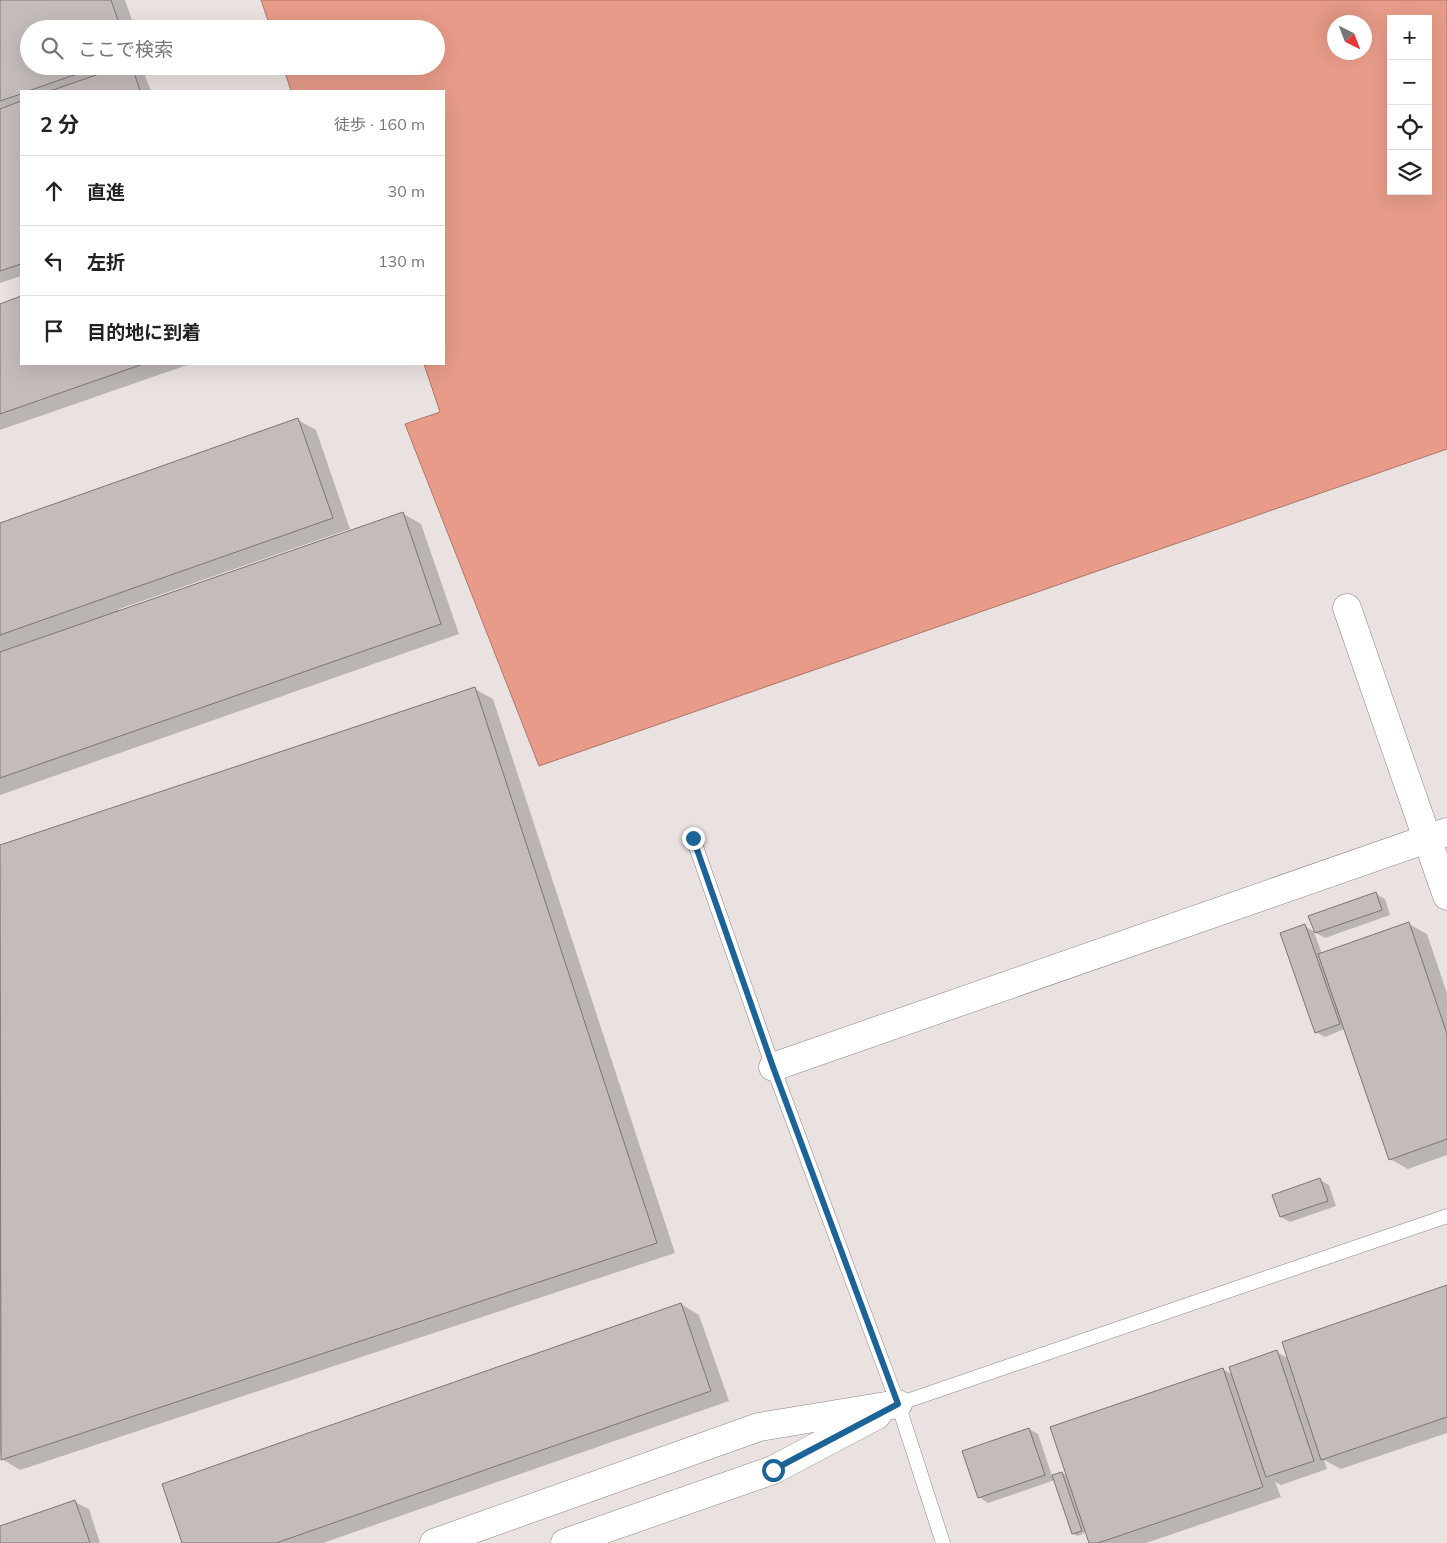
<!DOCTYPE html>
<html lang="ja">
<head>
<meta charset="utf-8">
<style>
	body { margin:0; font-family:Mulish,"Noto Sans JP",sans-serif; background:#f2f2f2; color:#222 }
	.controls { position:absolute; right:15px; top:15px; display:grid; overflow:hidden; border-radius:0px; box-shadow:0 5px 20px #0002 }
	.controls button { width:45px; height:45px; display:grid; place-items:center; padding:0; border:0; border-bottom:1px solid #e0e0e0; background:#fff; color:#222; font:25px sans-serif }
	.compass { position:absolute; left:1327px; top:15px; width:45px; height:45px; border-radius:50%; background:#fff; box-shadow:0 5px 20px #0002; rotate:138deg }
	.stop { position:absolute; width:15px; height:15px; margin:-11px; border:4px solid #1c6498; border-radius:50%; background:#fff }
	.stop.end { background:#1c6498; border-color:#fff; box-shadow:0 1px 5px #0008 }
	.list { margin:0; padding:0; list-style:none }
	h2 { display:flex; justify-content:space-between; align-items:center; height:65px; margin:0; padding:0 20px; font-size:21px }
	h2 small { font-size:16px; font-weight:400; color:#767676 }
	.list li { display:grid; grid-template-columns:32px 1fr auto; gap:15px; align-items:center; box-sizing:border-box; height:70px; padding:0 20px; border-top:1px solid #e0e0e0 }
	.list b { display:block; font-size:19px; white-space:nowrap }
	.list em { font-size:16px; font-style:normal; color:#767676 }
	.icon { flex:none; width:28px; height:28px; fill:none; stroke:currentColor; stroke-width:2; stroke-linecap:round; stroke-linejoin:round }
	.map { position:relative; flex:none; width:1447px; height:1543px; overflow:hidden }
	.search { position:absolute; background:#fff; box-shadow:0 5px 20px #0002; left:20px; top:20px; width:425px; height:55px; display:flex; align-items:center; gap:12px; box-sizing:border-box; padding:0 18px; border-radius:28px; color:#767676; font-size:19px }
	.panel { position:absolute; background:#fff; box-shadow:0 5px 20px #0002; left:20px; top:90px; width:425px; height:275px; border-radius:0px }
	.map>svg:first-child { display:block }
	.water { fill:#e79b88; stroke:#ac7669; fill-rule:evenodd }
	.shadow { fill:#0003 }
	.building { fill:#c3bcba; stroke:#7b7573 }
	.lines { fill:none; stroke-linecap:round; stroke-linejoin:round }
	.lane-casing { stroke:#8b8583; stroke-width:15 }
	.street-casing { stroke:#8b8583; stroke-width:29 }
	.secondary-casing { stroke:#8b8583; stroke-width:29 }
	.lane { stroke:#fff; stroke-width:14 }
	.street { stroke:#fff; stroke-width:28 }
	.secondary { stroke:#fff; stroke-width:28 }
	.route { stroke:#1c6498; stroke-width:6 }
</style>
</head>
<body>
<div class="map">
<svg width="1447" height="1543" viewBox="0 0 1447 1543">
	<rect width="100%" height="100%" fill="#e9e2e0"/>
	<path class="water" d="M261,0H1447V449L539,766L405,424L440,412L424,364H444V91H291L283,66H436V29H271ZM1391,19H1428V191H1391ZM1334,22H1364V52H1334Z"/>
	<path class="shadow" d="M0,0H125L135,29H29V66H146L138,69L144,73L151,91H21V276L0,283Z
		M21,298V364H190L0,430V305Z
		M298,420L316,430L350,529L119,609L120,612L402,513L421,524L459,634L0,795V524Z
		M475,689L493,699L675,1253L20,1470L2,1459L0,1453V846Z
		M1376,894L1385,899L1390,915L1325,938L1314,932L1322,954L1409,924L1427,934L1447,993V1155L1408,1169L1390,1159L1345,1029L1325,1037L1316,1032L1305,926L1315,932Z
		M1320,1180L1329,1185L1336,1206L1290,1222L1281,1217Z
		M1447,1287V1433L1341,1469L1324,1460L1327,1469L1281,1485L1275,1482L1281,1497L1146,1543H1091L1087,1532H1083L1085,1533L1078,1536L1073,1534L1055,1480L988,1503L979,1497L1029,1429L1038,1434L1052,1476L1062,1473L1068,1476L1223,1369L1233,1375L1277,1352L1289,1359Z
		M681,1304L699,1315L729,1401L323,1543H183Z
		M75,1502L89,1509L100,1543H0V1528Z"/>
	<path class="building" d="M0,0H111L121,29H29V66H100L28,91H21V94L0,101Z
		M122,66H132L140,91H50Z
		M21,101V264L0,271V109Z
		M21,296V364H143L0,414V304Z
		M298,418L333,518L0,635V523Z
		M403,512L441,624L0,778V652Z
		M475,687L657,1243L1,1460L0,845Z
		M1376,892L1382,910L1315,933L1308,916Z
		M1409,922L1447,1034V1139L1389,1160L1318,954Z
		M1305,924L1340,1024L1315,1033L1280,933Z
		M1320,1178L1328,1201L1280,1217L1272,1195Z
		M1447,1285V1417L1321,1460L1282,1342Z
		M681,1303L711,1391L276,1543H182L162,1484Z
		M1277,1350L1314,1461L1266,1477L1229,1367Z
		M1223,1368L1263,1487L1098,1543H1089L1050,1427Z
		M1029,1428L1045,1475L978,1498L962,1451Z
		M1062,1472L1082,1531L1072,1534L1052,1475Z
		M75,1500L90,1543H0V1526Z"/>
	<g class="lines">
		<g class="lane-casing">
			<path id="lane" d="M693,838L773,1067L898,1404L943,1543
				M898,1404L1447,1216"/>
		</g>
		<g class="street-casing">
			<path id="street" d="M1347,608L1447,896
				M773,1067L1447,832"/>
		</g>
		<g class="secondary-casing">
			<path id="secondary" d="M434,1543L759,1427L898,1404
				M565,1543L773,1470L877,1415"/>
		</g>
		<use href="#lane" class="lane"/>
		<use href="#street" class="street"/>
		<use href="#secondary" class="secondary"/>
	</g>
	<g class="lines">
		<path class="route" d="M693,838L773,1067L898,1404L773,1470"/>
	</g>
</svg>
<div class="controls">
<button>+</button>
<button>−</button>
<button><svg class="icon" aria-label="locate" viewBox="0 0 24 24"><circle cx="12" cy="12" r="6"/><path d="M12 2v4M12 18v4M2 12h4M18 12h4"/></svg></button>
<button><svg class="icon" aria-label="layers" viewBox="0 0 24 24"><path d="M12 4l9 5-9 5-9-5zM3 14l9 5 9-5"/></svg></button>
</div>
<svg class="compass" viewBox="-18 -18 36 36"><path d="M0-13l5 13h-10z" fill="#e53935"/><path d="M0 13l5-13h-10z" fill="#767676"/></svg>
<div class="stop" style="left:773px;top:1470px"></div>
<div class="stop end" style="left:693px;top:838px"></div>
<div class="search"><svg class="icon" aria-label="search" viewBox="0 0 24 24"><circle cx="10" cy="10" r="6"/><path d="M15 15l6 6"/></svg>ここで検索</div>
<section class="panel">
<h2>2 分<small>徒歩 · 160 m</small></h2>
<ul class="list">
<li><svg class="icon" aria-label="ahead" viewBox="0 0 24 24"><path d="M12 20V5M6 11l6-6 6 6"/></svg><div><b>直進</b></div><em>30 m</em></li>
<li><svg class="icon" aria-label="left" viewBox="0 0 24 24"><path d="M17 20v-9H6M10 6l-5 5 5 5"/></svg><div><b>左折</b></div><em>130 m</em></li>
<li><svg class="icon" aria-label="arrive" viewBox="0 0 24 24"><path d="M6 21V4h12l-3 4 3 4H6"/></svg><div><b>目的地に到着</b></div></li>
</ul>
</section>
</div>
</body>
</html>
